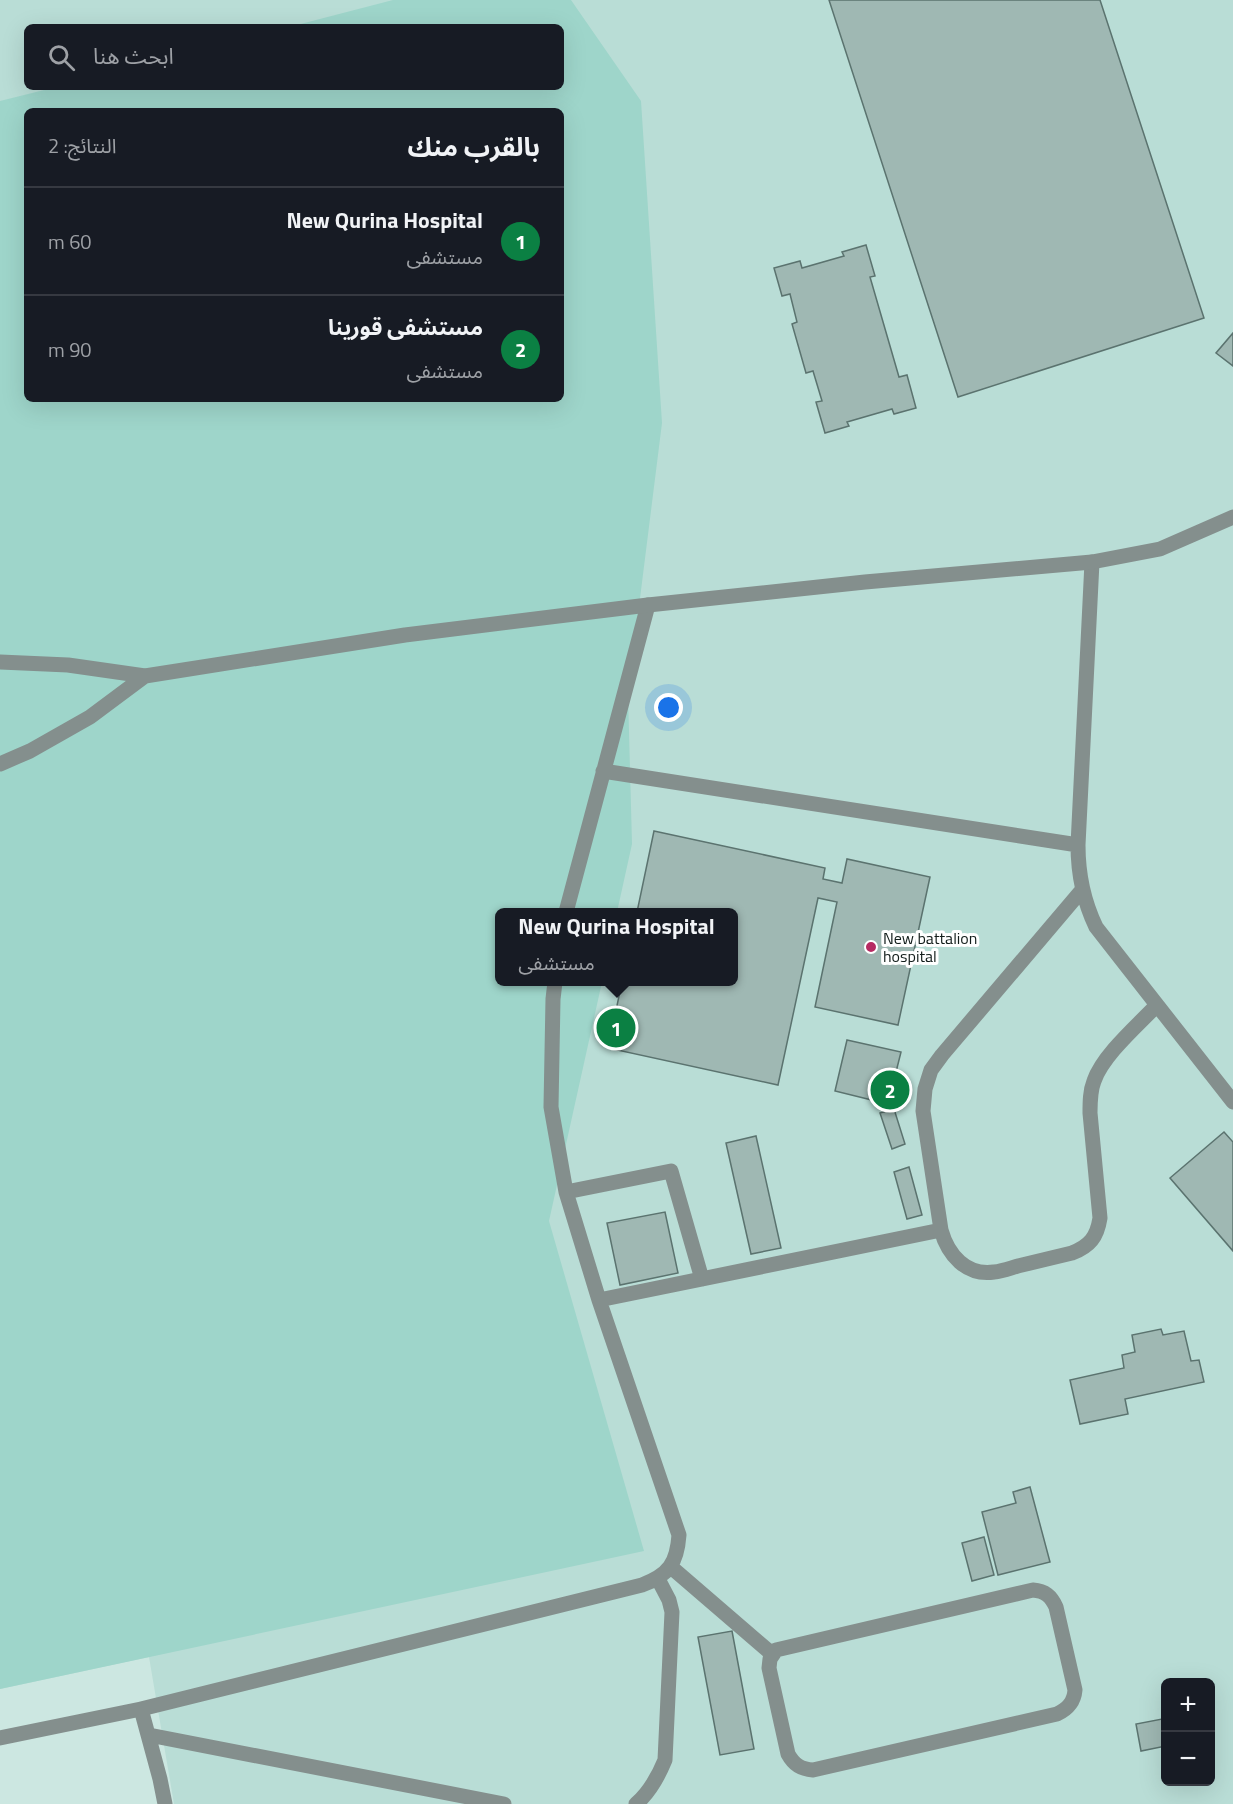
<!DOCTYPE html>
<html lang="ar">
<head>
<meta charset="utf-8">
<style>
	body { margin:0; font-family:"Titillium Web","Noto Sans Arabic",sans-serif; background:#20242c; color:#f1f3f6; direction:rtl }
	.controls { position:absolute; right:18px; bottom:18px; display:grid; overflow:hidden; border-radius:9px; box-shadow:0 6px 24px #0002 }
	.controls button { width:54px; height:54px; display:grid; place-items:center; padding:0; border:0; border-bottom:2px solid #363941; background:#171b24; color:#f1f3f6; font:30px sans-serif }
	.you { position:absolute; left:669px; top:708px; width:21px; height:21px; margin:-15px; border:4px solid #fff; border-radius:50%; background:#1a73e8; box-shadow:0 0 0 9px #1a73e833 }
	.badge { display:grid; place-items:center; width:39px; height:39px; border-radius:50%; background:#0b8043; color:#fff; font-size:20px; font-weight:700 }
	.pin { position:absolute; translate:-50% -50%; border:3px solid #fff; box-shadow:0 2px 6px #0006 }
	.popup { position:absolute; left:495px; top:908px; width:243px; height:78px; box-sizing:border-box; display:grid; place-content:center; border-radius:9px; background:#171b24; filter:drop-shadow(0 2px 4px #0005); font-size:20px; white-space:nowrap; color:#9ea1a6 }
	.popup b { font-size:22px; color:#f1f3f6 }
	.popup::after { content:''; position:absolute; left:50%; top:100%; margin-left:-12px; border:12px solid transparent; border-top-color:#171b24 }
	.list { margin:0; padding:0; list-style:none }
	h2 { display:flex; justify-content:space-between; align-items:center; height:78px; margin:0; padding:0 24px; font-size:26px }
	h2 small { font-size:20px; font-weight:400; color:#9ea1a6 }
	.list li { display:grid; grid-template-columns:39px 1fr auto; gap:18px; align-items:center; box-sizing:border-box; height:108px; padding:0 24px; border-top:2px solid #363941 }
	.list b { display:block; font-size:22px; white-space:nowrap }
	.list p { margin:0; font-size:20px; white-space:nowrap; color:#9ea1a6 }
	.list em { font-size:20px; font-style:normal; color:#9ea1a6 }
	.icon { flex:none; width:33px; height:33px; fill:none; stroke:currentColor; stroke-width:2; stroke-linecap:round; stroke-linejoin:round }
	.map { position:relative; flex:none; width:1233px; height:1804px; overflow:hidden; direction:ltr }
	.search { position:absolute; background:#171b24; box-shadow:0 6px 24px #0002; left:24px; top:24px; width:540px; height:66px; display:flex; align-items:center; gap:15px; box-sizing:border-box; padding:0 21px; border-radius:9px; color:#9ea1a6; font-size:22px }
	.panel { position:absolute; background:#171b24; box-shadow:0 6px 24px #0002; left:24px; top:108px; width:540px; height:294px; border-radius:9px; direction:rtl }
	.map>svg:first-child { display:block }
	.built { fill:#b9ddd6; fill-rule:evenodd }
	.green { fill:#9ed5ca; fill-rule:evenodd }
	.building { fill:#9fb8b3; stroke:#5b736f; stroke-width:1.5 }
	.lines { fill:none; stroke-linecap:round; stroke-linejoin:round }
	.service { stroke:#848f8d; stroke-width:15 }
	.minor { stroke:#848f8d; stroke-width:15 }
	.poi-dot { fill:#b62a62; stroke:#fff; stroke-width:2 }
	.labels { text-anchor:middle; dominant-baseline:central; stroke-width:6; stroke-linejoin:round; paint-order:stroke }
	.poi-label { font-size:16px; fill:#121c1a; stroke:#fff; text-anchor:start }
</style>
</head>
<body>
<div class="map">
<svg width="1233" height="1804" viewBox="0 0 1233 1804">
	<rect width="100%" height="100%" fill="#cce7e1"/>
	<path class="built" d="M0,0H1233V1804H174L149,1657L0,1689ZM27,27H561V87H27ZM27,111H561V399H27ZM499,912H733V982H499ZM1166,1682H1210V1782H1166Z"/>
	<path class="green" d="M393,0H571L641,101L662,423L628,694L632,844L617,912H499V982H602L549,1221L644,1551L0,1689V101L56,87H561V27H289ZM27,111H561V399H27Z"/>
	<path class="building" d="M829,0H1100L1204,318L958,397Z
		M866,245L875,276L870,277L899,377L907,375L916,408L894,414L892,409L847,422L849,426L825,433L816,402L822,401L813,371L806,373L792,324L797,322L790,294L782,296L774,268L800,261L802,268L844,256L842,252Z
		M1233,333V366L1216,353Z
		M654,831L825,868L823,879L842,883L847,859L930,877L898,1025L815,1007L837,902L818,898L778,1085L608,1048L622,982H733V912H637Z
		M847,1040L901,1052L888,1104L835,1091Z
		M894,1109L905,1144L892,1149L880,1113Z
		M1224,1132L1233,1142V1251L1170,1178Z
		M756,1136L781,1248L751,1254L726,1143Z
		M909,1167L922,1215L907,1219L894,1172Z
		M665,1212L678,1273L620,1285L607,1223Z
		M1161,1329L1163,1335L1184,1331L1191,1361L1199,1360L1204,1382L1125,1399L1128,1414L1080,1424L1070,1380L1124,1368L1122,1355L1135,1352L1132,1335Z
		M1030,1487L1050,1562L998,1575L982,1512L1016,1503L1013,1492Z
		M984,1537L994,1575L972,1581L962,1543Z
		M732,1631L754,1749L720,1755L698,1637Z
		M1162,1719L1166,1735V1746L1141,1751L1136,1724Z"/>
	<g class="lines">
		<path class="service" d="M1092,562L1078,845C1078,875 1083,900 1096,927L1233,1102
			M603,771L1078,845
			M1082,890L942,1055L931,1070L925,1089L923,1111L941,1230C948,1255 966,1276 994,1272C1004,1271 1013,1267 1022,1265C1039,1261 1055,1257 1072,1253C1090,1246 1097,1237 1100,1218L1090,1113C1090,1102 1090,1091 1094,1081C1103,1055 1138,1025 1157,1005
			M566,912L648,605
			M566,1192L671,1171L702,1279
			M599,1300L941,1230
			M671,1567L772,1654
			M1033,1590C1045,1591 1051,1596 1056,1607L1075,1690C1074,1702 1068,1709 1057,1714L813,1770C801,1769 794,1765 788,1754L769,1668L770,1659L776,1650Z
			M141,1709L160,1779L165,1804
			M149,1735L504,1804
			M0,1738L141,1709L642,1585C669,1575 677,1563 679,1535L599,1300L566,1192L551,1107L553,999L555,982
			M636,1804C650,1792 658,1777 665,1760L672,1612L669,1600L658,1579"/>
		<path class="minor" d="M0,662L68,665L145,676L405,635L648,605L865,582L1092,562L1160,549L1233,517
			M0,764L30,751L90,717L145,676"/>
	</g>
	<circle class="poi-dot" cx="871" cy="947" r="6"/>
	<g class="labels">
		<g class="poi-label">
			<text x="883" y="938">New battalion<tspan x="883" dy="18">hospital</tspan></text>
		</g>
	</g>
</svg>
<div class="controls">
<button>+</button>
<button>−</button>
</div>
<div class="you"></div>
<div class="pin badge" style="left:616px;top:1028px">1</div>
<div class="popup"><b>New Qurina Hospital</b>مستشفى</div>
<div class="pin badge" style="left:890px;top:1090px">2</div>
<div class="search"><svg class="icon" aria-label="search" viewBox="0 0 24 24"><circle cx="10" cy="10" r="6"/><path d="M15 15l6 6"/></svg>ابحث هنا</div>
<section class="panel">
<h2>بالقرب منك<small>النتائج: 2</small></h2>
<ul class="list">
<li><span class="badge">1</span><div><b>New Qurina Hospital</b><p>مستشفى</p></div><em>60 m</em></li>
<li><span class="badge">2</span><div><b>مستشفى قورينا</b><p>مستشفى</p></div><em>90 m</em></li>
</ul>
</section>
</div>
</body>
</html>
